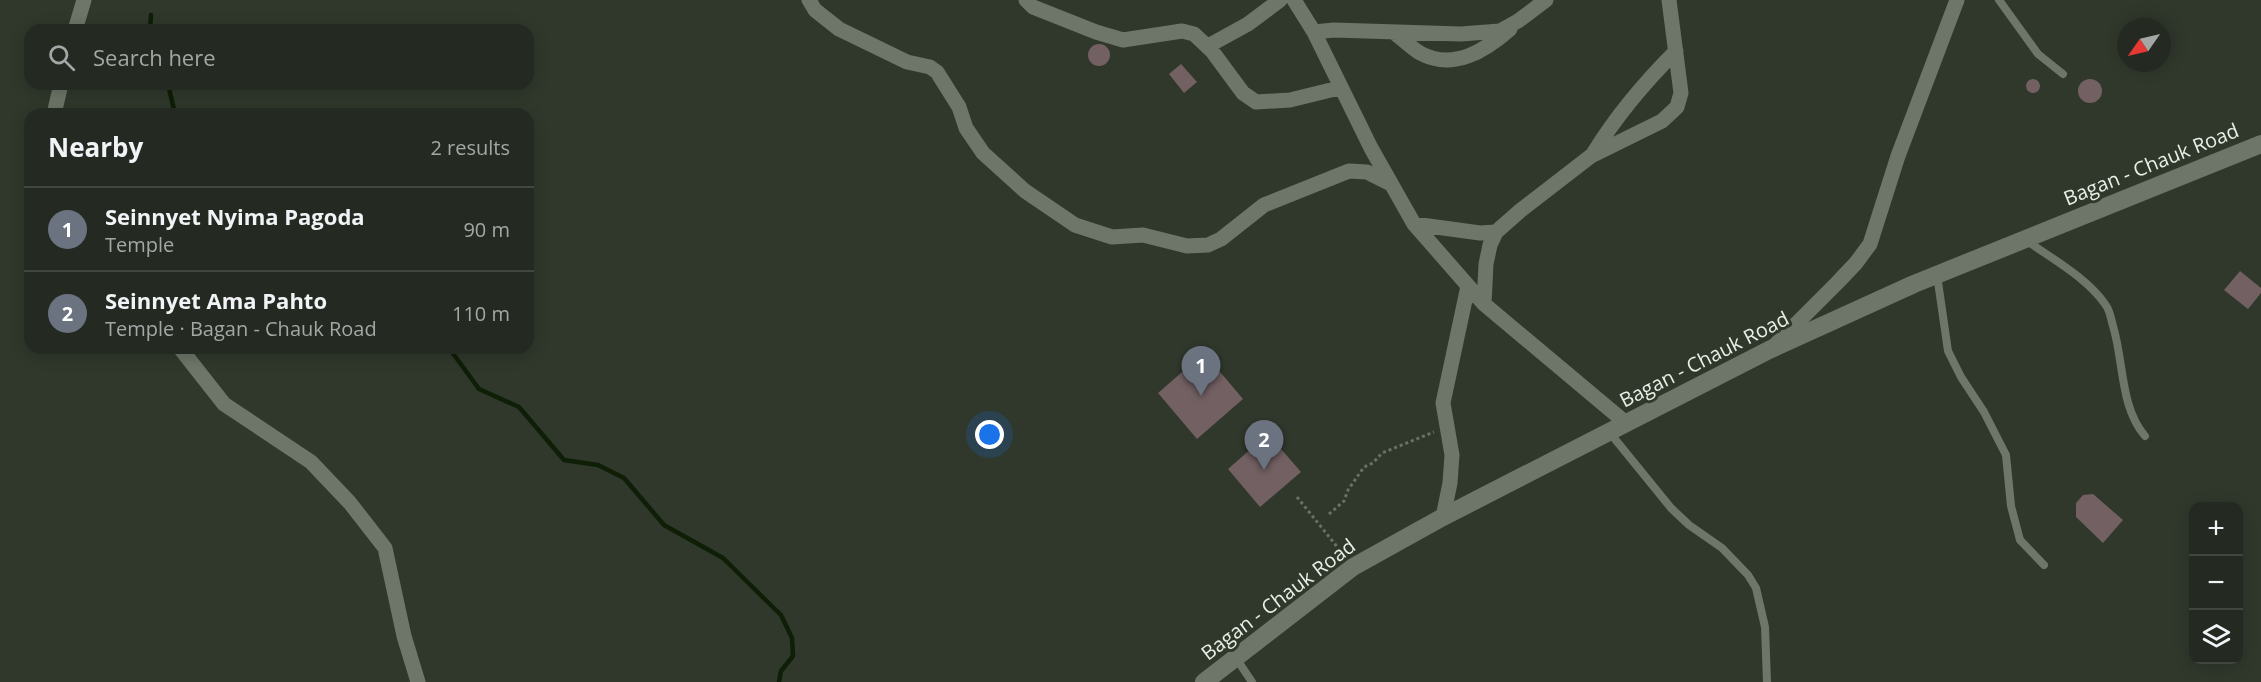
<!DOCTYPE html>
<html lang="en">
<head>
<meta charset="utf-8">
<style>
	body { margin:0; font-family:"Open Sans",sans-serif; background:#30362e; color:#f1f3f6 }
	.controls { position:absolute; right:18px; bottom:18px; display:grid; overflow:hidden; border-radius:12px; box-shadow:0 3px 15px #0003 }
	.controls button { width:54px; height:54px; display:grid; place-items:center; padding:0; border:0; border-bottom:2px solid #41463f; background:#242a21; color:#f1f3f6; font:30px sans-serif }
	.compass { position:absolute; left:2117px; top:18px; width:54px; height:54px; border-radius:50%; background:#242a21; box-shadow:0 3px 15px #0003; rotate:236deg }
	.you { position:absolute; left:990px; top:435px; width:21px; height:21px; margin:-15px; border:4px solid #fff; border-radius:50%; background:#1a73e8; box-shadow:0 0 0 9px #1a73e833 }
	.badge { display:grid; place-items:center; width:39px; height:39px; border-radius:50%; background:#8c9099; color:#fff; font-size:20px; font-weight:700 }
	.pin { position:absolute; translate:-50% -50px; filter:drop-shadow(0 2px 3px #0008) }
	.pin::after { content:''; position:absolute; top:32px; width:21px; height:18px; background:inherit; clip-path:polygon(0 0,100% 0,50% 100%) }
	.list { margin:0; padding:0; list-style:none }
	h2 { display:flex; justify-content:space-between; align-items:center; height:78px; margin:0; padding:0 24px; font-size:26px }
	h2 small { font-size:20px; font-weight:400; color:#a3a7a5 }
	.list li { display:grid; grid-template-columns:39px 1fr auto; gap:18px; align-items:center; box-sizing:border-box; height:84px; padding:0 24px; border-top:2px solid #41463f }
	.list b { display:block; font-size:22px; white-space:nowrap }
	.list p { margin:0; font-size:20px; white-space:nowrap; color:#a3a7a5 }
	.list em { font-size:20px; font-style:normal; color:#a3a7a5 }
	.icon { flex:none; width:33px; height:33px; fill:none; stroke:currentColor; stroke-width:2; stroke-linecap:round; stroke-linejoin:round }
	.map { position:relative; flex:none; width:2261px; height:682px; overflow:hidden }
	.search { position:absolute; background:#242a21; box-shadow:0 3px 15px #0003; left:24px; top:24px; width:510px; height:66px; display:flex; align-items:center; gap:15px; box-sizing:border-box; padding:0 21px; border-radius:18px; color:#a3a7a5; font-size:22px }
	.panel { position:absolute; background:#242a21; box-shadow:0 3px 15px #0003; left:24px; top:108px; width:510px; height:246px; border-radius:18px }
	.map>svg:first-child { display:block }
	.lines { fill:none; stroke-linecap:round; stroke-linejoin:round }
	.stream { stroke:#0f1e06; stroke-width:4.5 }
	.building { fill:#726063 }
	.path { stroke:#697065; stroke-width:3; stroke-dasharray:3 3; stroke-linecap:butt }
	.service { stroke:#6d7668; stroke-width:8 }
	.minor { stroke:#6d7668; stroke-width:15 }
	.secondary { stroke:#6d7668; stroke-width:18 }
	.labels { text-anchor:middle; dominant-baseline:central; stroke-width:6; stroke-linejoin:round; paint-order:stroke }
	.street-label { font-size:20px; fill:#e9eee6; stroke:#30382c }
</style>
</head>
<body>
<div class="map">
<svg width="2261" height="682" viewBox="0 0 2261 682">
	<rect width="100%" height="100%" fill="#30382c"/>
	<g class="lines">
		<path class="stream" d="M150,30L151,15
			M168,84L175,114
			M449,348L479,389L519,407L564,460L598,465L624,478L664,525L723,558L781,615L792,638L793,656L781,671L779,682"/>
	</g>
	<path class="building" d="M1088 55a11 11 0 1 1 22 0a11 11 0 1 1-22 0Z
		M1181,64L1197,82L1184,93L1169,74Z
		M2026 86a7 7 0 1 1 14 0a7 7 0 1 1-14 0Z
		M2078 91a12 12 0 1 1 24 0a12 12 0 1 1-24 0Z
		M2240,271L2261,288V293L2248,309L2224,290Z
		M1204,353L1243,399L1197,439L1158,393Z
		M1268,434L1301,472L1260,507L1228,469Z
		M2093,494L2123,520L2103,543L2076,517V503L2083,495Z"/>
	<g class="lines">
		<path class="path" d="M1297,497L1343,554
			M1329,514L1344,501L1348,490L1364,467L1373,463L1382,453L1434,432"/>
		<path class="service" d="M1999,0L2038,54L2063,74
			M2026,240C2052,259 2086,277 2105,304C2110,310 2111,319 2113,326C2124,362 2120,407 2145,436
			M1937,275L1948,351L1961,377L1984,412L2006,455L2011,506L2020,540L2044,565
			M1610,433L1671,508L1689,525L1722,548L1748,575L1756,588L1765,627L1767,682
			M1236,658L1252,682"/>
		<path class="minor" d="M809,0L815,10L839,29L907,62L930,67L937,72L959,107L966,128L983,153L1025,191L1075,225L1112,237L1143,235L1187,246L1208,245L1221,239L1264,205L1349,171L1367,172L1391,184
			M1026,0L1033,7L1096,32L1123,40L1182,31L1194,34L1212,51L1243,93L1256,102L1290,100L1339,88
			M1294,0L1314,32L1371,148L1414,224L1484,304L1626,423
			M75,30L84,0
			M1314,32L1334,30L1461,34L1500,31L1518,21L1546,0
			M1393,32C1402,38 1410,47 1420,53C1453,71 1485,51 1510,29
			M1208,46L1248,24L1280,0
			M54,114L61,84
			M1593,154C1616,116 1644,83 1676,51
			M1414,224L1480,233L1496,232
			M1484,304L1486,264L1490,245L1496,232L1521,210L1591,156L1662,121L1677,107L1681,93L1669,0
			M1776,344L1837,283L1856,263L1870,244L1898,156L1957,0
			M180,348L224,404L311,462L350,503L385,548L404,636L418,682
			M1443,517L1450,483L1452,455L1443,403L1468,286"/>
		<path class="secondary" d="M1204,682L1353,567L1443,517L1769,350L1914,284L2261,144"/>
	</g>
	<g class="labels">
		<g class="street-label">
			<text transform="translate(2151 164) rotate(-22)">Bagan - Chauk Road</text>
			<text transform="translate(1704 359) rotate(-27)">Bagan - Chauk Road</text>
			<text transform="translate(1278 599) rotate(-37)">Bagan - Chauk Road</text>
		</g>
	</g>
</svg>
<div class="controls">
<button>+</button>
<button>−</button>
<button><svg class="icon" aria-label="layers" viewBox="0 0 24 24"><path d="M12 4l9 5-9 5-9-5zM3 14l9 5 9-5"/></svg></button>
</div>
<svg class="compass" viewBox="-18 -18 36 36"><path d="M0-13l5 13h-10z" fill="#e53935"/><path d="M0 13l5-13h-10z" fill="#a3a7a5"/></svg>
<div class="you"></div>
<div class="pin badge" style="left:1201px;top:396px;background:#6b7280">1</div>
<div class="pin badge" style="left:1264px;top:470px;background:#6b7280">2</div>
<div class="search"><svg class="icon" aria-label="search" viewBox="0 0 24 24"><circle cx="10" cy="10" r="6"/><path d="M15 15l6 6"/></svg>Search here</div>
<section class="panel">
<h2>Nearby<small>2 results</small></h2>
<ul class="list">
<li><span class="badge" style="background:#6b7280">1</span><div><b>Seinnyet Nyima Pagoda</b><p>Temple</p></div><em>90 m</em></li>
<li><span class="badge" style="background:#6b7280">2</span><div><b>Seinnyet Ama Pahto</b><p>Temple · Bagan - Chauk Road</p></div><em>110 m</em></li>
</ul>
</section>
</div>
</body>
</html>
